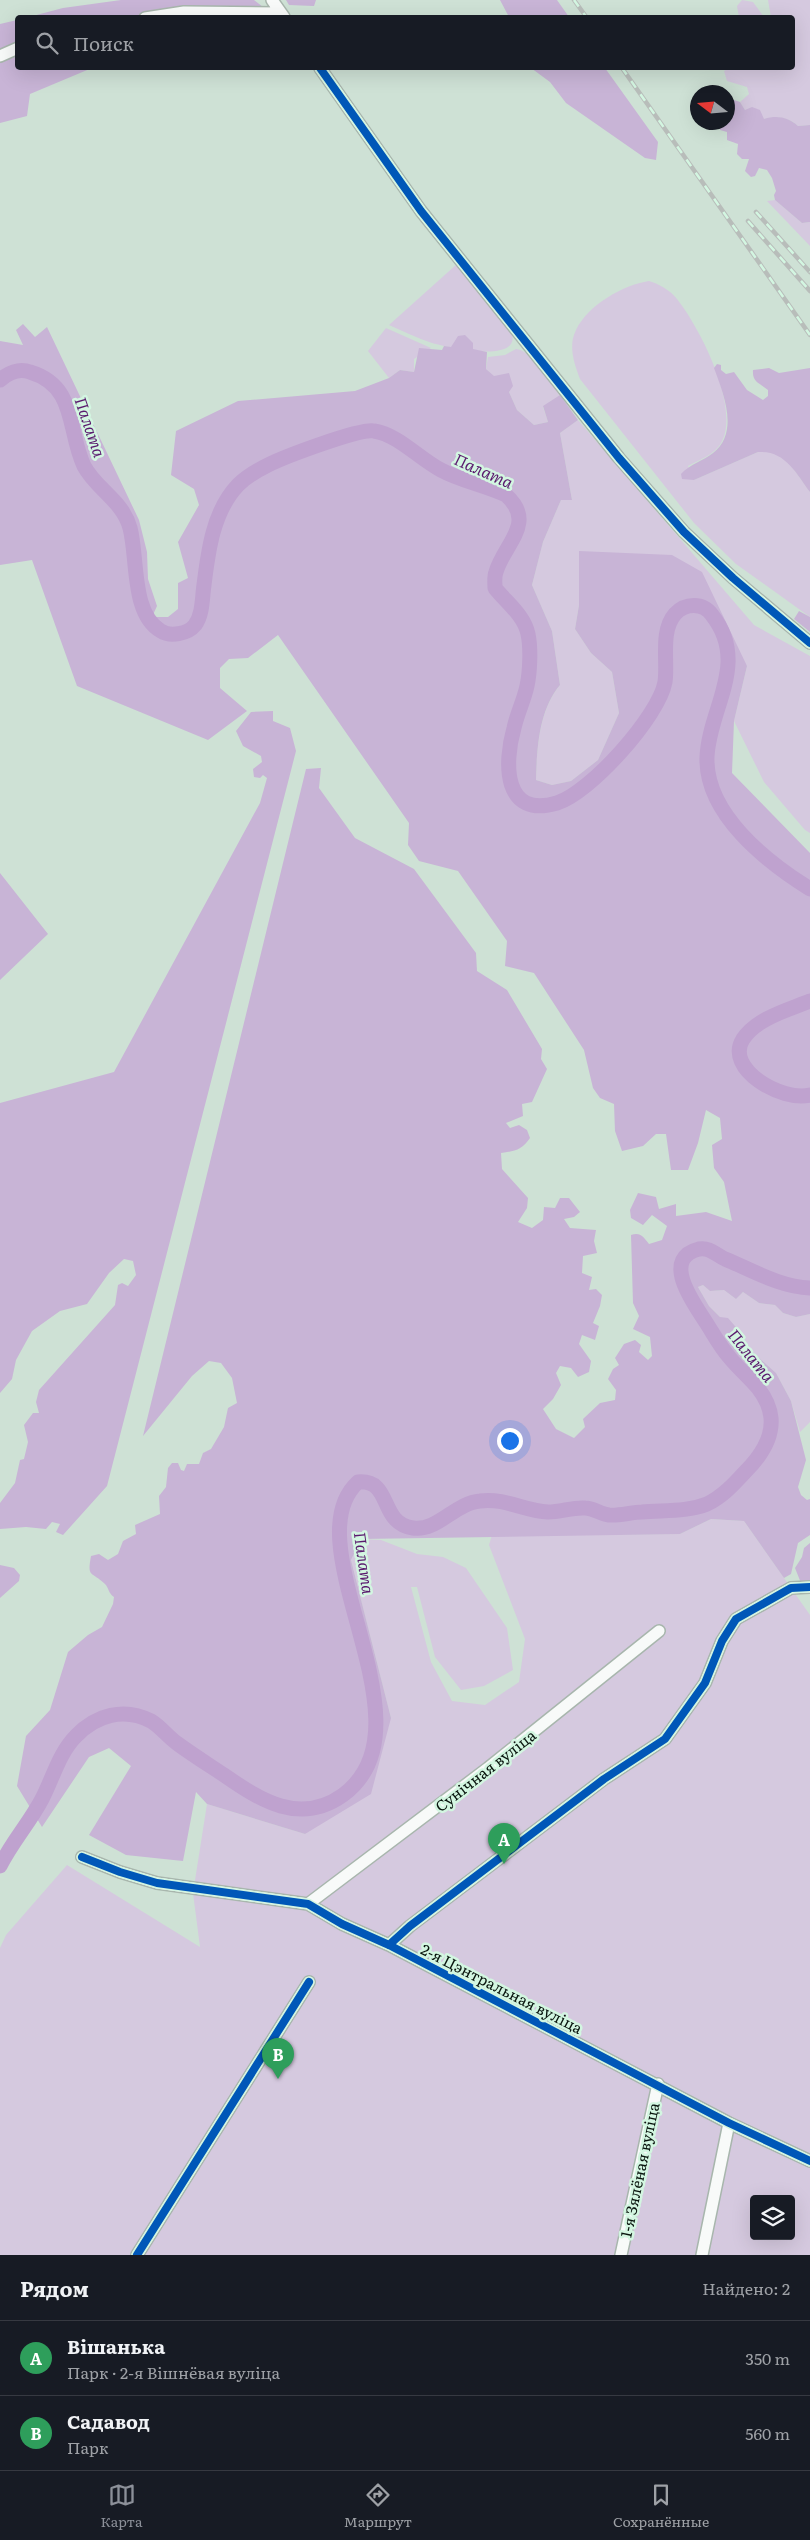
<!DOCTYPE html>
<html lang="ru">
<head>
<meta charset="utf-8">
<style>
	body { margin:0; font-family:Literata,serif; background:#242831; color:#f1f3f6 }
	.controls { position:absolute; right:15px; bottom:15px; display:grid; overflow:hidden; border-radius:5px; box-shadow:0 5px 20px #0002 }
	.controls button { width:45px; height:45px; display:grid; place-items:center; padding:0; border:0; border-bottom:1px solid #363941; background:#171b24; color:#f1f3f6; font:25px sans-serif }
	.compass { position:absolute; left:690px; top:85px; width:45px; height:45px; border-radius:50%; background:#171b24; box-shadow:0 5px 20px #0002; rotate:286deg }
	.you { position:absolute; left:509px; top:1440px; width:18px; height:18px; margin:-12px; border:4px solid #fff; border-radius:50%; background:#1a73e8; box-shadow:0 0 0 8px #1a73e833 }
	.badge { display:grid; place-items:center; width:32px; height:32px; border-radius:50%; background:#8c9099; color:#fff; font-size:16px; font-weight:700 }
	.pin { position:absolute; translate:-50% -41px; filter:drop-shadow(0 1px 2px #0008) }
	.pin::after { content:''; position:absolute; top:26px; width:18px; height:15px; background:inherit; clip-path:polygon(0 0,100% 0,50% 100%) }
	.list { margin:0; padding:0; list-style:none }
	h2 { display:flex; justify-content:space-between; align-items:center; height:65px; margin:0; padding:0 20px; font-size:21px }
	h2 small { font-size:16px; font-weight:400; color:#9ea1a6 }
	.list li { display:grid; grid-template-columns:32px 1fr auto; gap:15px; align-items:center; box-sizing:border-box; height:75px; padding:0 20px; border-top:1px solid #363941 }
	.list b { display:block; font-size:19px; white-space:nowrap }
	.list p { margin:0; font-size:16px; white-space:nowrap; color:#9ea1a6 }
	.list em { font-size:16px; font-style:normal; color:#9ea1a6 }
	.icon { flex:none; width:28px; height:28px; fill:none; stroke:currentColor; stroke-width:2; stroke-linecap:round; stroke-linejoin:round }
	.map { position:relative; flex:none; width:810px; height:2255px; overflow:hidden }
	.search { position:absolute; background:#171b24; box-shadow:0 5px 20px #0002; left:15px; right:15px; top:15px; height:55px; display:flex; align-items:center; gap:12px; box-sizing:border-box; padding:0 18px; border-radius:5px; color:#9ea1a6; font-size:19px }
	.sheet { height:215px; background:#171b24 }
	nav { display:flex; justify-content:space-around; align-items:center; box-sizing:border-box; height:70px; border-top:1px solid #363941; background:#171b24; font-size:14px; color:#9ea1a6 }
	nav a { display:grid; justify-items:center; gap:2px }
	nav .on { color:#8c9099 }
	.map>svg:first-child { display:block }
	.green { fill:#d5c9df; fill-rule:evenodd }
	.forest { fill:#c8b4d6 }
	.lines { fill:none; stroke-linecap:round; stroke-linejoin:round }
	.river { stroke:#bfa2cf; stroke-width:15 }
	.minor-casing { stroke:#a8b6ad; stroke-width:14 }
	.minor { stroke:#f8faf9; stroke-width:11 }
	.rail-casing { stroke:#b8bdba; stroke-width:4.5 }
	.rail { stroke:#d3f6e1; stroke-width:2.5; stroke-dasharray:8; stroke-linecap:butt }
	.cycleway-casing { stroke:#d3f6e1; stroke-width:11 }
	.cycleway { stroke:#0057b8; stroke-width:8 }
	.labels { text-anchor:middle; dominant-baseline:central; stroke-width:5; stroke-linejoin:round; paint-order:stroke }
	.street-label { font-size:15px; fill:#08140d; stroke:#d3f6e1 }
	.water-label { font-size:16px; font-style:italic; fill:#5a1a6e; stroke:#d3f6e1 }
</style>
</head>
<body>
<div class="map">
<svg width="810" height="2255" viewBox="0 0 810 2255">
	<rect width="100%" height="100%" fill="#cee1d5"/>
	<path class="green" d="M742,0L753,2L764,17H739L737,6Z
		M768,0H810V125L798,126C789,117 776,116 764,119L745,110L740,102L749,94L747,87L727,81L724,71L730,68H792V18L771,17Z
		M775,200L802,223L810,222V246L767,201Z
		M457,264L512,334C520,364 446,347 432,343C417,338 403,331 389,325Z
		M649,281C659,284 670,290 677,299C700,328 738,403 723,439C717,454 701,459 688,466L694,480L758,452L767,451L779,455L790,464L810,492V617L736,564L694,523L580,379C574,363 568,346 576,330C588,305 623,285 649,281Z
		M386,328L431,348L414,359V372L400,370L389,378L368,351Z
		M516,349C530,349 551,384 560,395L543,407L548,422L534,425L517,410L509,392L486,369L488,357L505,355Z
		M578,420L754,625L810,656V833L805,830L764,782L734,721L747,666L579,551V605L575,629L591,653L612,672L619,713L598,760L571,781L552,785L536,780C537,747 539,711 560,685L552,631L532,585L543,542L561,500H572L560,433Z
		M703,1285L710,1291L724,1290L736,1299L743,1292L759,1303L775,1305L783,1313L796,1317L810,1314V1422L800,1432L791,1401L776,1373L748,1348L741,1333L720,1317L709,1306L698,1287Z
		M711,1519L744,1521L810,1615V2255H0V1948L6,1935L67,1865L200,1947L193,1893L207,1804L305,1834L391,1718L351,1560L361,1539L381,1540L417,1554L443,1557L466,1568L507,1628L513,1670L484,1686L461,1690L435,1657L417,1587H411L431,1662L452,1701L485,1705L519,1682L525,1639L489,1545L492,1535L680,1534ZM754,2199H791V2236H754Z"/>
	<path class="forest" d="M121,0H254L263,7L181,8L185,18H25L63,8Z
		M286,0H316L314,6L289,5Z
		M500,0H557L569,17H509Z
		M17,20L18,68H92L30,94L27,116L0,123V24Z
		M531,68H605L658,142L656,160L645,158L566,103L550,82Z
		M734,100L740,102L745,110L752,107L760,110L764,119C777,115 788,117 798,126L810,125V222L802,223L775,200L774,195L776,191L772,178L767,170L759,168L755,176L751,177L745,171L749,159H742L737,154L738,144L727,140V132L720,130L719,123L728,122V104Z
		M23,324L35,337L47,327L139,520L147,552L148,579L157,606L152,617H168L178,609V583L188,578L178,542L199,505L194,489L171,475L176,431L238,401L355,391L389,378L400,370L414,372L419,348L442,350L444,346L451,347L458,336L465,335L473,343V349L487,352L486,369L494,376L509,373L513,386L509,392L517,410L534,425L548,422L543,406L560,395L578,420L560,433L572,500H561L543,542L532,585L552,631L560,685C539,710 537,747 536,780L552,785L571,781L598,760L619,713L612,672L591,653L575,629L579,605V551L672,555L702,572L747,666L734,721L732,773L810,853V1314L796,1317L783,1313L775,1305L759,1303L743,1292L736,1299L724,1290L710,1291L703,1285L698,1287L709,1306L720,1317L728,1318L741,1333L748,1348L776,1373L791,1401L806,1460L798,1487L801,1495L807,1500L810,1499V1535L798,1543L791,1574L784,1578L744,1521L711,1519L680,1534L361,1539L351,1560L391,1718L371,1794L305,1834L207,1804L196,1792L183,1861L126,1855L89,1835L131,1766L109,1748L89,1757L42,1827L17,1786L26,1736L50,1710L68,1652L88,1635L102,1627L113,1604L114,1597C108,1593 109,1588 105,1584C91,1571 87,1578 91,1556L99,1554L108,1560L118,1554L123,1541L136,1534L135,1525L160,1514L159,1496L166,1487L168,1468L172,1463H178L181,1470L184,1471L187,1464H199L203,1453L211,1449L224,1427L228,1408L237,1403L232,1378L221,1363L209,1361L192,1376L143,1436L306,769L321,768L319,788L355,838L414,869L476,953L477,971L507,990L542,1049L541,1059L547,1069L532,1102L522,1104L523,1116L506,1123L510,1128L519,1125L527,1130L530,1138C522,1150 515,1151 501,1153L502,1169L528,1198L527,1208L518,1222L532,1228L543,1220L544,1207L555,1208L560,1198H569L580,1212L574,1217L564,1219L570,1228L596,1230L594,1241L597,1253L583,1256L582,1273L592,1277L589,1290L596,1289L602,1295L600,1306L593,1323L599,1326L595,1340L582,1335L579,1344L591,1361L589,1372L578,1377L571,1368L560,1366L556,1373L561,1385L553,1399L543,1409L556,1429L574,1438L585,1427L583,1419L600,1403L615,1400L616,1390L608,1379L613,1369L619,1365L615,1358L624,1344L635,1340L641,1345L639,1352L648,1360L652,1356L650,1337L633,1329L639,1316L633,1303L631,1235C641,1232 643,1237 649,1244L662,1240L667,1226L652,1215L643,1225L631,1218L630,1210L638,1193L656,1197L659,1209L676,1204V1216L706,1212L732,1221L724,1182L714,1168L712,1145L722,1139L720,1118L706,1110L698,1143L688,1170H671L666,1134H656L643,1146L622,1151L615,1131L614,1104L600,1098L593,1088L584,1050L534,973L505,966L507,941L458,871L419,861L408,845L409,823L278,635L248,658L229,659L220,668V688L247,711L208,740L77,686L32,560L0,565V341L23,345L16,330Z
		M717,364L721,365V370L726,374L734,372L747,390L763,400L768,396V390C760,383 752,383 753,370L769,368L779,373L810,368V492C796,473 785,450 758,452L694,480L682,479L681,474C690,464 703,461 713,453C740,432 723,393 714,368Z
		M799,611L810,617V632L794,619Z
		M273,711V721L290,728L296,751L107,1486L63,1535L56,1532L60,1524L52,1522L46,1529L26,1527L0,1529V1503L15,1483L20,1460L24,1459L28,1442L24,1425L33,1413H39L36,1402L39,1390L115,1305L118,1285L122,1283L128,1286L136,1275L133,1261L124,1259L109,1273L87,1304L60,1311L32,1331L16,1360L12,1379L0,1393V1103L114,1072L260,803L267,778L263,775L260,778L254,777L253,769L262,762L261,756L243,746L236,731L251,712Z
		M0,873L48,934L0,980Z
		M810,1543V1584L801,1583L795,1568L802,1557L804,1548Z
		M0,1565L14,1568L20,1575L19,1581L0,1598Z"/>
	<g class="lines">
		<path class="river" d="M0,380C8,373 19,368 30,372C77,386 67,430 84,466C96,489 123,501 130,528C138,558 131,614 161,631C170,637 188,634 195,625C203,614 202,598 204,585C208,552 213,511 238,485C246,477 258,470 268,465C284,457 360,428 374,431C399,435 418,458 441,470C461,481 485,485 506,495C537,523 504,544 496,572C494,577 495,583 495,588C506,602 524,615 528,634C531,648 530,672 527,686C524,700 517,714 514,728C504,763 503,819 557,803C590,793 659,716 665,682C668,662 660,631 675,614C685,603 703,602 712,615C750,663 709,708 707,757C705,814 767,862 810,889
			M810,1001C788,1010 757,1018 743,1039C724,1069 782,1102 810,1095
			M0,1866C12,1842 30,1822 42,1799C53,1778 59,1753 76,1736C96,1715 124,1707 151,1721C161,1727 168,1737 178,1744C193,1755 209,1765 224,1775C260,1800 300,1826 343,1795C438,1726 290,1544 358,1482C393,1479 378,1523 413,1528C437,1532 455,1503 480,1501C506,1498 525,1511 548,1512C561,1512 573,1507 585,1508C593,1508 601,1514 609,1515C619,1516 632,1512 642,1512C663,1510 687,1512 707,1504C722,1497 734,1484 745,1472C759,1458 773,1440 771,1418C770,1407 765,1397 758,1388C750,1378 739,1369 730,1358C721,1348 714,1335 707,1324C696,1306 659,1259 699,1249C710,1247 716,1255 725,1259C752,1270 780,1287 810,1288"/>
		<g class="minor-casing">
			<path id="minor" d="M272,0L284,17
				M145,18L184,12L281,13
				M0,56L18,48
				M320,68L421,211L619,458L684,532L733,578L810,643
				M82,1857L120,1872L157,1883L308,1904L342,1924L389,1945L729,2123L810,2161
				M308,1904L488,1768L659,1631
				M389,1945L410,1926L604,1779L665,1739L705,1683L722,1641L736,1619L791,1588L810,1587
				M137,2255L309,1982
				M621,2255L658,2084
				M702,2255L729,2123"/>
		</g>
		<use href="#minor" class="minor"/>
		<g class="rail-casing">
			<path id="rail" d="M574,0L587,18
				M622,68L810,335
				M756,212L810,272
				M748,221L810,291"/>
		</g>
		<use href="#rail" class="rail"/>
		<g class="cycleway-casing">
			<path id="cycleway" d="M320,68L421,211L619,458L684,532L733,578L810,643
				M82,1857L120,1872L157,1883L308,1904L342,1924L389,1945L729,2123L810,2161
				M389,1945L410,1926L604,1779L665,1739L705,1683L722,1641L736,1619L791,1588L810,1587
				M137,2255L309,1982"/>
		</g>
		<use href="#cycleway" class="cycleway"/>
	</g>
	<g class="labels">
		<g class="street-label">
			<text transform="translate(485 1770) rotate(-38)">Сунічная вуліца</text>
			<text transform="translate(502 1988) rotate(27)">2-я Цэнтральная вуліца</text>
			<text transform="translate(639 2170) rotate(-78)">1-я Зялёная вуліца</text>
		</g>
		<g class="water-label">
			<text transform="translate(91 427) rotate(71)">Палата</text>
			<text transform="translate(484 470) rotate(24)">Палата</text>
			<text transform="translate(752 1355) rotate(51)">Палата</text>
			<text transform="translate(365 1563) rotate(82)">Палата</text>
		</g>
	</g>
</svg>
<div class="controls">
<button><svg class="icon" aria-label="layers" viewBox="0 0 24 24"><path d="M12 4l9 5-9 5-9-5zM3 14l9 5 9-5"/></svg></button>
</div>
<svg class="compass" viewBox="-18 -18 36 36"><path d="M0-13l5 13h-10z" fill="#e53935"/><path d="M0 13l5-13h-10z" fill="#9ea1a6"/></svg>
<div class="you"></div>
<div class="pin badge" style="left:504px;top:1864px;background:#2e9e5b">A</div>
<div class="pin badge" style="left:278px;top:2079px;background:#2e9e5b">B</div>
<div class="search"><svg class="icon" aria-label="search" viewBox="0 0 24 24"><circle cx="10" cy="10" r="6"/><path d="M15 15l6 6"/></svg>Поиск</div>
</div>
<section class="sheet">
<h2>Рядом<small>Найдено: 2</small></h2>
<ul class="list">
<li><span class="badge" style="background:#2e9e5b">A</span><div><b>Вішанька</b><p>Парк · 2-я Вішнёвая вуліца</p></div><em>350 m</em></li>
<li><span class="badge" style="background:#2e9e5b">B</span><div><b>Садавод</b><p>Парк</p></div><em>560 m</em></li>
</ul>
</section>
<nav>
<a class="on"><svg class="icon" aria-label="map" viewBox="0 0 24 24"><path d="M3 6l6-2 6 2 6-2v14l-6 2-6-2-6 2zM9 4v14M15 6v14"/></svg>Карта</a>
<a><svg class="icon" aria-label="directions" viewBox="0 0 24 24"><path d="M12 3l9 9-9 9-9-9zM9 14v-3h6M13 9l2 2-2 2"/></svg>Маршрут</a>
<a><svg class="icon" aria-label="saved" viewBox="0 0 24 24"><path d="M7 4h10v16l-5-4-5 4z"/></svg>Сохранённые</a>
</nav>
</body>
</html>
